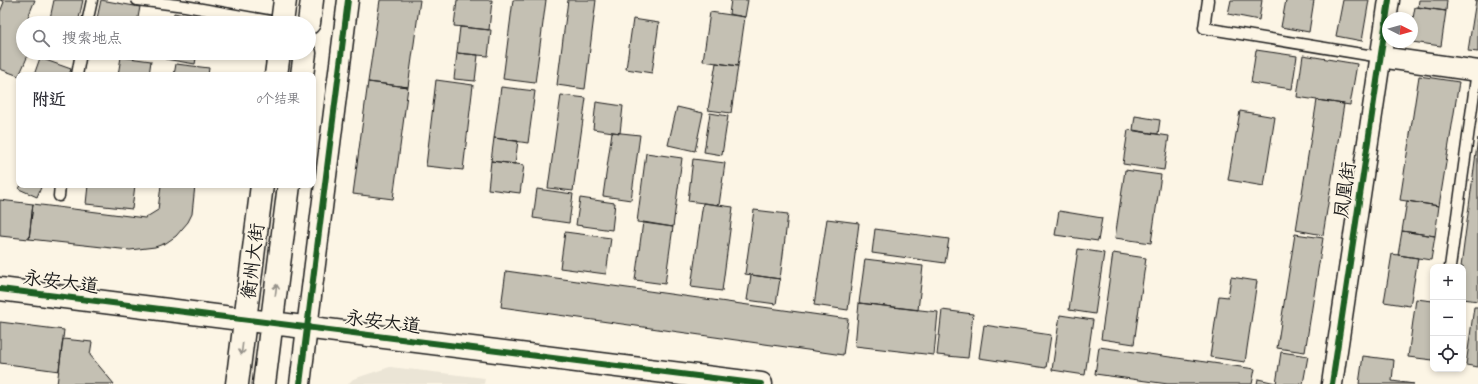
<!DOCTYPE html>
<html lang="zh">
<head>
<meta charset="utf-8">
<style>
	body { margin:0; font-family:Caveat,"LXGW WenKai TC",sans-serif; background:#f7f7f7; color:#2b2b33 }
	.controls { position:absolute; right:12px; bottom:12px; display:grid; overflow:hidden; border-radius:8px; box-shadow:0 2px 6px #0003 }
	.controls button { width:36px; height:36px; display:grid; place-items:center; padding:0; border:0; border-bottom:1px solid #e1e1e2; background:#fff; color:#2b2b33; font:20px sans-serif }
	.compass { position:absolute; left:1382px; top:12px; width:36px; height:36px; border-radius:50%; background:#fff; box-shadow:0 2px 6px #0003; rotate:95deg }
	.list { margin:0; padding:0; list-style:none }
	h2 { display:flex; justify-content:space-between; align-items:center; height:52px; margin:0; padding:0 16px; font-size:17px }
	h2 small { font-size:13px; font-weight:400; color:#7c7c81 }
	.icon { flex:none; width:22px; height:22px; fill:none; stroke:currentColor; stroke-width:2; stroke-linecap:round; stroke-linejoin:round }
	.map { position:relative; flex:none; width:1478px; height:384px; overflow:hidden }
	.search { position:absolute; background:#fff; box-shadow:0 2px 6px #0003; left:16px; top:16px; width:300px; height:44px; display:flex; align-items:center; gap:10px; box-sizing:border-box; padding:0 14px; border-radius:22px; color:#7c7c81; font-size:15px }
	.panel { position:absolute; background:#fff; box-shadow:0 2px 6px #0003; left:16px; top:72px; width:300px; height:116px; border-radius:8px }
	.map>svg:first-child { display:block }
	.built { fill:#ebe5d6 }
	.building { fill:#c4c0b3; stroke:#1c1c1c }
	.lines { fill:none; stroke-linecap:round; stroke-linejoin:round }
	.lane-casing { stroke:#1c1c1c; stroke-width:13 }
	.street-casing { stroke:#1c1c1c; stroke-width:23 }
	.secondary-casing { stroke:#1c1c1c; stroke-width:25 }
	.lane { stroke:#fcf5e5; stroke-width:10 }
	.street { stroke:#fcf5e5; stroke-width:20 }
	.secondary { stroke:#fcf5e5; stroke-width:22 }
	.cycleway-casing { stroke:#fcf5e5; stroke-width:8 }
	.cycleway { stroke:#1b5e20; stroke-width:6 }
	.oneway { stroke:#97938b }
	.labels { text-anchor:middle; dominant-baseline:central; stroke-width:3.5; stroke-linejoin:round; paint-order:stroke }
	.street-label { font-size:19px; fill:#1c1c1c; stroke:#fcf5e5 }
</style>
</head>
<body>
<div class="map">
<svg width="1478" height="384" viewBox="0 0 1478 384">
	<rect width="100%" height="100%" fill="#fcf5e5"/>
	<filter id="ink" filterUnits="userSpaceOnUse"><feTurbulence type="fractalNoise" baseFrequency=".025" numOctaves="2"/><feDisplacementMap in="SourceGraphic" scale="8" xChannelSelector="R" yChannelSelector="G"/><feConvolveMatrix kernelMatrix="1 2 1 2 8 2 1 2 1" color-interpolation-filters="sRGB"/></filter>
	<g filter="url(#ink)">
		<path class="built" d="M390,367L485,378L484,384H348L353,379Z"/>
		<path class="building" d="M0,0H35L28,17L41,22L40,23H23V53H29L19,76L0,69V12L4,2Z
			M54,0H83L78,23H49Z
			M101,0L140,7L137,23H96Z
			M380,0H420L408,87L368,82Z
			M457,0H492L489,30L454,26Z
			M513,0H546L535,83L503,79Z
			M568,0H596L585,89L557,85Z
			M731,0H748L745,17L729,14Z
			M1231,0H1262L1259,20L1228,14Z
			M1286,0H1314L1309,32L1281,27Z
			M1343,0H1369L1362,41L1336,36Z
			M1419,0H1447L1446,11L1418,7Z
			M1476,0H1478V52L1468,51Z
			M1415,7L1446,11L1441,46L1412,42V24Z
			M710,12L745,17L738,66L703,61Z
			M174,13L203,19L202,23H172Z
			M633,19L659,23L652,73L626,69Z
			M460,27L491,30L488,56L457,53Z
			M1256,50L1297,56L1292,89L1251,83Z
			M109,53H131L130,57Z
			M166,53H197L195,64L165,59Z
			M457,53L478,55L475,81L454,79Z
			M1303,55L1357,64L1350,105L1297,97Z
			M121,57L151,61L149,75H118Z
			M40,58L71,69L69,75H34Z
			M716,63L738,66L731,113L708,110Z
			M176,64L209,68L208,75H174Z
			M1419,76L1459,82L1439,206L1400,200Z
			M436,80L473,85L463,170L426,166Z
			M368,82L408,87L393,199L353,194Z
			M501,87L535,91L528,143L494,138Z
			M561,95L586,98L573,191L548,188Z
			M1317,100L1344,104L1323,235L1296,230Z
			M596,102L623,106L620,133L593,129Z
			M677,107L703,113L695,151L668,145Z
			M1240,111L1275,117L1264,186L1228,180Z
			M710,113L728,116L722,155L704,152Z
			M1135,116L1160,120L1158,134L1133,130Z
			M1128,130L1169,136L1164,170L1123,164Z
			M612,132L640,135L631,200L603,196Z
			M494,138L518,141L515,164L491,161Z
			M1478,138V301L1463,299V267H1461Z
			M646,153L682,158L673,227L637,222Z
			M693,159L725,163L719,205L688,201Z
			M491,161L524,165L520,193L488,189Z
			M1125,170L1161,175L1151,243L1115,238Z
			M21,185H42L37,197L19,189Z
			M88,185H135L132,209L86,204Z
			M161,185H195L192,214L188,222L176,236L166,243L155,247L130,250L29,239L33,204L145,218L158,210Z
			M537,189L573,194L569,223L533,218Z
			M580,198L615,203L612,230L576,225Z
			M0,200L33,204L29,239L0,236Z
			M1407,201L1439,206L1435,236L1402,231Z
			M703,203L733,207L722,291L691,287Z
			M754,210L788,214L780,279L745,274Z
			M1059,211L1102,218L1098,241L1055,235Z
			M827,219L859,223L848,310L814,305Z
			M643,222L673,227L665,284L635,280Z
			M875,229L949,239L945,263L872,253Z
			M1402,231L1435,236L1431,260L1398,255Z
			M565,232L611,238L606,274L560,268Z
			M1295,234L1323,238L1305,352L1277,348Z
			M1078,249L1104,253L1095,314L1069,310Z
			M1113,253L1146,258L1134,344L1101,339Z
			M1392,254L1418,258L1410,306L1384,302Z
			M865,259L923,266L918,310L859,303Z
			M506,271L848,319L843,355L501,307Z
			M751,275L780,279L776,304L747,300Z
			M1231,277L1257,281L1245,362L1210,357L1219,296L1228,297Z
			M1416,299L1433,301V360L1408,357Z
			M859,303L938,312L934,355L855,346Z
			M1474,307H1478V367L1466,365Z
			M942,310L973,314L968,358L937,355Z
			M1060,315L1093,320L1085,375L1052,370Z
			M0,322L64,330L59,371L0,363Z
			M984,325L1051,335L1046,368L979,358Z
			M63,339L92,342L90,355L114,384H57Z
			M1099,347L1255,369L1252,384H1168L1095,374Z
			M1281,352L1308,356L1303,384H1276Z
			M1363,356L1394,360L1392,381L1414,384H1359Z
			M1258,379L1276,383V384H1257Z"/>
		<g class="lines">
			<g class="lane-casing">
				<path id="lane" d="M137,0L185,6L282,23
					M1208,0L1204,28L1380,57
					M87,23L92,0
					M77,75L81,53
					M59,196L60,185
					M1450,267L1477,71"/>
			</g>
			<g class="street-casing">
				<path id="street" d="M1380,57L1478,71
					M300,384L348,0
					M1332,384L1389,0"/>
			</g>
			<g class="secondary-casing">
				<path id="secondary" d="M282,23L285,0
					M309,23L312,0
					M276,75L279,53
					M302,75L305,53
					M0,289L761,384
					M237,384L262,185
					M264,384L289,185"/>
			</g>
			<use href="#lane" class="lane"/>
			<use href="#street" class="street"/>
			<use href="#secondary" class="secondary"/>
			<g class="cycleway-casing">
				<path id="cycleway" d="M0,289L761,384
					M300,384L348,0
					M1332,384L1389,0"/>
			</g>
			<use href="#cycleway" class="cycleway"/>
		</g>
		<defs><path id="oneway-shaft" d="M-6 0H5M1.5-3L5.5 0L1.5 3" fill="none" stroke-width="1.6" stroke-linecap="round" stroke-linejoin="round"/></defs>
		<g class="oneway">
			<use href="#oneway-shaft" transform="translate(276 290) rotate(-83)"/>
			<use href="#oneway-shaft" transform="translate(242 349) rotate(97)"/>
		</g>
	</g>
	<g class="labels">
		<g class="street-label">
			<text transform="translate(1345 190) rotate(-82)">凤凰街</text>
			<text transform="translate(253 261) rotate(-83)">衡州大街</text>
			<text transform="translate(61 282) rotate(7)">永安大道</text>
			<text transform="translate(383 322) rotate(7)">永安大道</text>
		</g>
	</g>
</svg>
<div class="controls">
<button>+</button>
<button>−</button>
<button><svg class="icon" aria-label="locate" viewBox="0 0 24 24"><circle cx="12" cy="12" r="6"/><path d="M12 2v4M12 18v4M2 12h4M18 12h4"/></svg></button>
</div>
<svg class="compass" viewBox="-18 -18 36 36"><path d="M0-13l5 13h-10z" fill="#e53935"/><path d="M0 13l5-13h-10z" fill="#7c7c81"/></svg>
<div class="search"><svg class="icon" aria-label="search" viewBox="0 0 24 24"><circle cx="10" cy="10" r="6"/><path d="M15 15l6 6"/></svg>搜索地点</div>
<section class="panel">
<h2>附近<small>0个结果</small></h2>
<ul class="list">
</ul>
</section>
</div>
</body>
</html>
